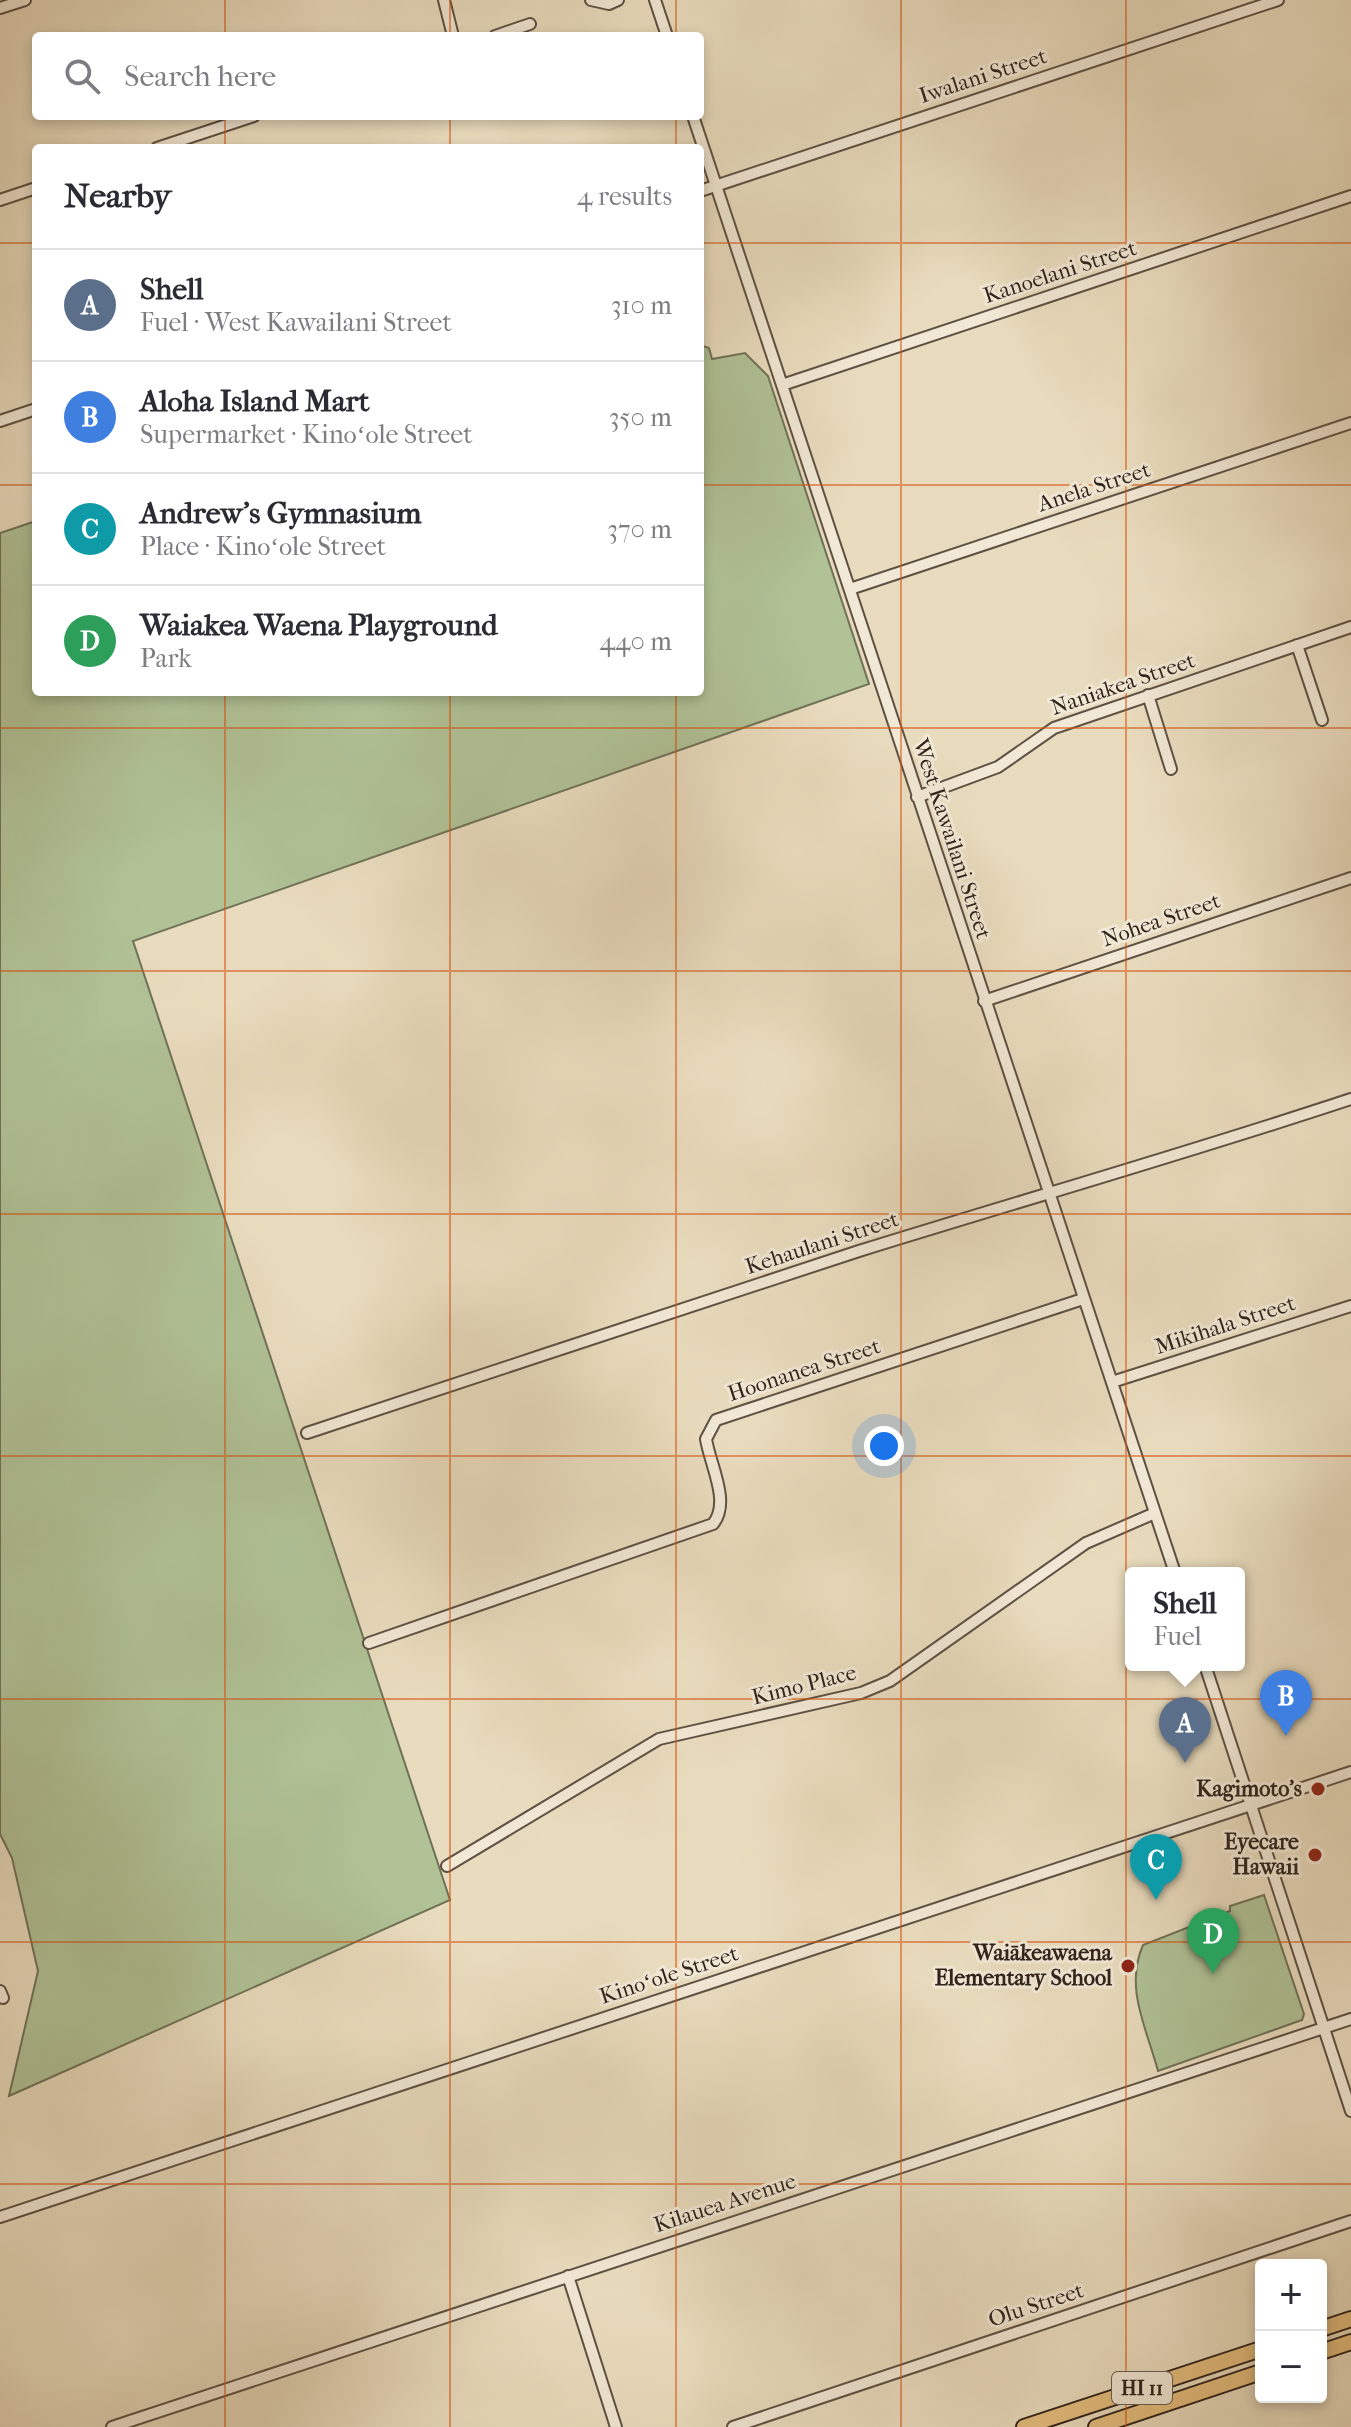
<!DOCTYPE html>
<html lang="en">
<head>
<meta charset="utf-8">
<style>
	body { margin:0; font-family:"IM FELL French Canon",serif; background:#f7f7f7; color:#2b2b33 }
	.controls { position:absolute; right:24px; bottom:24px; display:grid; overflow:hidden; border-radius:8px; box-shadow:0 4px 12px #0003 }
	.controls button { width:72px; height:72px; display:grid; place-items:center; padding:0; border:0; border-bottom:2px solid #e1e1e2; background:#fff; color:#2b2b33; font:40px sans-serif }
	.you { position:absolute; left:884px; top:1446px; width:28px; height:28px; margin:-20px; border:6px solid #fff; border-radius:50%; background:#1a73e8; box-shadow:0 0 0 12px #1a73e833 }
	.badge { display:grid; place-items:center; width:52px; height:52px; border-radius:50%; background:#7c3aed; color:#fff; font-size:26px; font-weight:700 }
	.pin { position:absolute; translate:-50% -66px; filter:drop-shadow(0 2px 4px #0008) }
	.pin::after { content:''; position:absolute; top:42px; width:28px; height:24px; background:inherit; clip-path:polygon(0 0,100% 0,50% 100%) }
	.popup { position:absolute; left:1125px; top:1567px; width:120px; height:104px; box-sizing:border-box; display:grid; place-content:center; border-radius:8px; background:#fff; filter:drop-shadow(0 2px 6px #0005); font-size:26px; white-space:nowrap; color:#7c7c81 }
	.popup b { font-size:30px; color:#2b2b33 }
	.popup::after { content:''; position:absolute; left:50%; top:100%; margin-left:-16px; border:16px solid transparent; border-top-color:#fff }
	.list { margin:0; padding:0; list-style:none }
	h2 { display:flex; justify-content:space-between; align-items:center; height:104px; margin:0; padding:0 32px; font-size:34px }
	h2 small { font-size:26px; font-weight:400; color:#7c7c81 }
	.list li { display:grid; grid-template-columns:52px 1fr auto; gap:24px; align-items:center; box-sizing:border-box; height:112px; padding:0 32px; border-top:2px solid #e1e1e2 }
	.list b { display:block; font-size:30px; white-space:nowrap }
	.list p { margin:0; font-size:26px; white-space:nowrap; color:#7c7c81 }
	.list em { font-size:26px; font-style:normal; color:#7c7c81 }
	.icon { flex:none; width:44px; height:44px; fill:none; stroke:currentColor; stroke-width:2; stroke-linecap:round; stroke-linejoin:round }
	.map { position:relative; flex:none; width:1351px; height:2427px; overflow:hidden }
	.search { position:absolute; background:#fff; box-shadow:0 4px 12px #0003; left:32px; top:32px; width:672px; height:88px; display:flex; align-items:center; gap:20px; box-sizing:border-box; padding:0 28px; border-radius:8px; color:#7c7c81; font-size:30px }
	.panel { position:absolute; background:#fff; box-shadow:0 4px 12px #0003; left:32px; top:144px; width:672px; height:552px; border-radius:8px }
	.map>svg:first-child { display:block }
	.green { fill:#b0c296; stroke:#707259; stroke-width:2 }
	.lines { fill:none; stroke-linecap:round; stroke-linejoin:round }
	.minor-casing { stroke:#5e5144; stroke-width:14 }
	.highway-casing { stroke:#2f231c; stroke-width:18 }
	.minor { stroke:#f1e8d5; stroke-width:10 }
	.highway { stroke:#e4be7f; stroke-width:14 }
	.grid { fill:none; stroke:#d6540e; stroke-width:2; stroke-opacity:0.55 }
	.poi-dot { fill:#8f2418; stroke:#f1e8d5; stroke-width:3 }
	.labels { text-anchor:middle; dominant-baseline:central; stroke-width:6; stroke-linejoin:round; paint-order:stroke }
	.shield { fill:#f1e8d5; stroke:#695e54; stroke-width:2 }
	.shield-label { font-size:20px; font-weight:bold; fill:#2f231c }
	.street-label { font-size:22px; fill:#2f231c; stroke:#f1e8d5 }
	.poi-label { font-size:22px; font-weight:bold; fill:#2f231c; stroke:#f1e8d5; text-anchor:end }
</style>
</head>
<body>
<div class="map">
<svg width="1351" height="2427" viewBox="0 0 1351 2427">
	<rect width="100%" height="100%" fill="#e9dcbe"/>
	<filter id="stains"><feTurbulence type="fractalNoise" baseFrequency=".0025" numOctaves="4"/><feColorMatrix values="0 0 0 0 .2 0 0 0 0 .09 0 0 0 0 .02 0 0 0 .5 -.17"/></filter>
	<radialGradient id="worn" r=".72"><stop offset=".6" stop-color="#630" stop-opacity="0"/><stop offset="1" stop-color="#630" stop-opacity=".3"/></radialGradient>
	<path class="green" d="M700,345L709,348L712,359L745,353L768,376L869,684L133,941L450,1900L9,2096L38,1971L12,1858L0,1834V533L36,521V692H700Z
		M1264,1895L1304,2014L1302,2020L1158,2071C1147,2029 1124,1988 1143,1945L1230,1911V1906Z"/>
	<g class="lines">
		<g class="minor-casing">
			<path id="minor" d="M444,0L453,36
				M591,0L609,4L618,0
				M655,0L667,36
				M0,8L25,0
				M495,36L530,24
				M693,116L1175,1573
				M157,148L254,116
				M700,191L1278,0
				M0,200L36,188
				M782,385L1351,196
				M0,421L36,409
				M850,589L1351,423
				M1297,645L1322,720
				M1148,695L1171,769
				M917,797L998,767L1054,728L1351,627
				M984,1001L1351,878
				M1112,1382L1351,1306
				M307,1433C491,1373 675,1310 859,1251C1023,1200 1188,1153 1351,1099
				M369,1643L713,1524C731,1502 710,1465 706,1439L716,1420L1083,1299
				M1205,1665L1351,2111
				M447,1866L659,1739L861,1693L890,1681L1086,1543L1155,1513
				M0,1991L3,1998
				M0,2217L1351,1772
				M568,2276L616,2427
				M112,2427L1351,2019
				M733,2427L1351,2221"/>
		</g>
		<g class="highway-casing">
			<path id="highway" d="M1321,2329L1351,2319
				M1321,2352L1351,2342
				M1024,2427L1261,2349
				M1096,2427L1261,2372"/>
		</g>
		<use href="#minor" class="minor"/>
		<use href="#highway" class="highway"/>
	</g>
	<path class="grid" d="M225,0V36M450,0V36M676,0V36M901,0V2427M1126,0V2427M225,116V148M450,116V148M676,116V148M0,243H36M700,243H1351M0,485H36M700,485H1351M225,692V2427M450,692V2427M676,692V2427M0,728H1351M0,971H1351M0,1214H1351M0,1456H1351M0,1699H1351M0,1942H1351M0,2184H1351"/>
	<g class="poi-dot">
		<circle cx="1318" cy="1789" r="8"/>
		<circle cx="1315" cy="1855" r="8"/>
		<circle cx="1128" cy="1966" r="8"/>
	</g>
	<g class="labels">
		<rect class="shield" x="1112" y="2372" width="60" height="32" rx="6"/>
		<g class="shield-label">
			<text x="1142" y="2388">HI 11</text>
		</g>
		<g class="street-label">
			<text transform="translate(983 76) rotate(-18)">Iwalani Street</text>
			<text transform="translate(1060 272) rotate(-18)">Kanoelani Street</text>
			<text transform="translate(1094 487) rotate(-18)">Anela Street</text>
			<text transform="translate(1123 684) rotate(-19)">Naniakea Street</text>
			<text transform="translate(952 839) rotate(72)">West Kawailani Street</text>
			<text transform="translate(1161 920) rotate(-19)">Nohea Street</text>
			<text transform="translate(822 1243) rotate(-18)">Kehaulani Street</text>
			<text transform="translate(1225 1325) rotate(-18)">Mikihala Street</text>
			<text transform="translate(804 1370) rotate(-18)">Hoonanea Street</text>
			<text transform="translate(804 1685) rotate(-14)">Kimo Place</text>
			<text transform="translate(669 1975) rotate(-18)">Kinoʻole Street</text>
			<text transform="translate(725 2203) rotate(-18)">Kilauea Avenue</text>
			<text transform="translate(1036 2305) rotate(-18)">Olu Street</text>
		</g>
		<g class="poi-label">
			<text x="1302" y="1789">Kagimoto’s</text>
			<text x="1299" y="1842">Eyecare<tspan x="1299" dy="25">Hawaii</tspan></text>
			<text x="1112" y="1953">Waiākeawaena<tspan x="1112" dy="25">Elementary School</tspan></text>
		</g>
	</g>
	<rect width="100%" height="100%" filter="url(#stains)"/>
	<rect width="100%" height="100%" fill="url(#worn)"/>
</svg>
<div class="controls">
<button>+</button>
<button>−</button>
</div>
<div class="you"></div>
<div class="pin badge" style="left:1185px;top:1763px;background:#5c6f8a">A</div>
<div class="popup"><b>Shell</b>Fuel</div>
<div class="pin badge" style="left:1286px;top:1736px;background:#3f7fe0">B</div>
<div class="pin badge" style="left:1156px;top:1900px;background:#0f9aa8">C</div>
<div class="pin badge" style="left:1213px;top:1974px;background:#2e9e5b">D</div>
<div class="search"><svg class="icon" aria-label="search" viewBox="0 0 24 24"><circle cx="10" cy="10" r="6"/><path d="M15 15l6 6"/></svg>Search here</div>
<section class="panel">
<h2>Nearby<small>4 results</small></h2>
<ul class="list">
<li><span class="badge" style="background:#5c6f8a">A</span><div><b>Shell</b><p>Fuel · West Kawailani Street</p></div><em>310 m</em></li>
<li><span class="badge" style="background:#3f7fe0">B</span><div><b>Aloha Island Mart</b><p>Supermarket · Kinoʻole Street</p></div><em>350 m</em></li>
<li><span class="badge" style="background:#0f9aa8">C</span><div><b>Andrew’s Gymnasium</b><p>Place · Kinoʻole Street</p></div><em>370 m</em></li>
<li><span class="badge" style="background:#2e9e5b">D</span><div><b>Waiakea Waena Playground</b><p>Park</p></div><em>440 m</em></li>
</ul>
</section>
</div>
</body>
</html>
